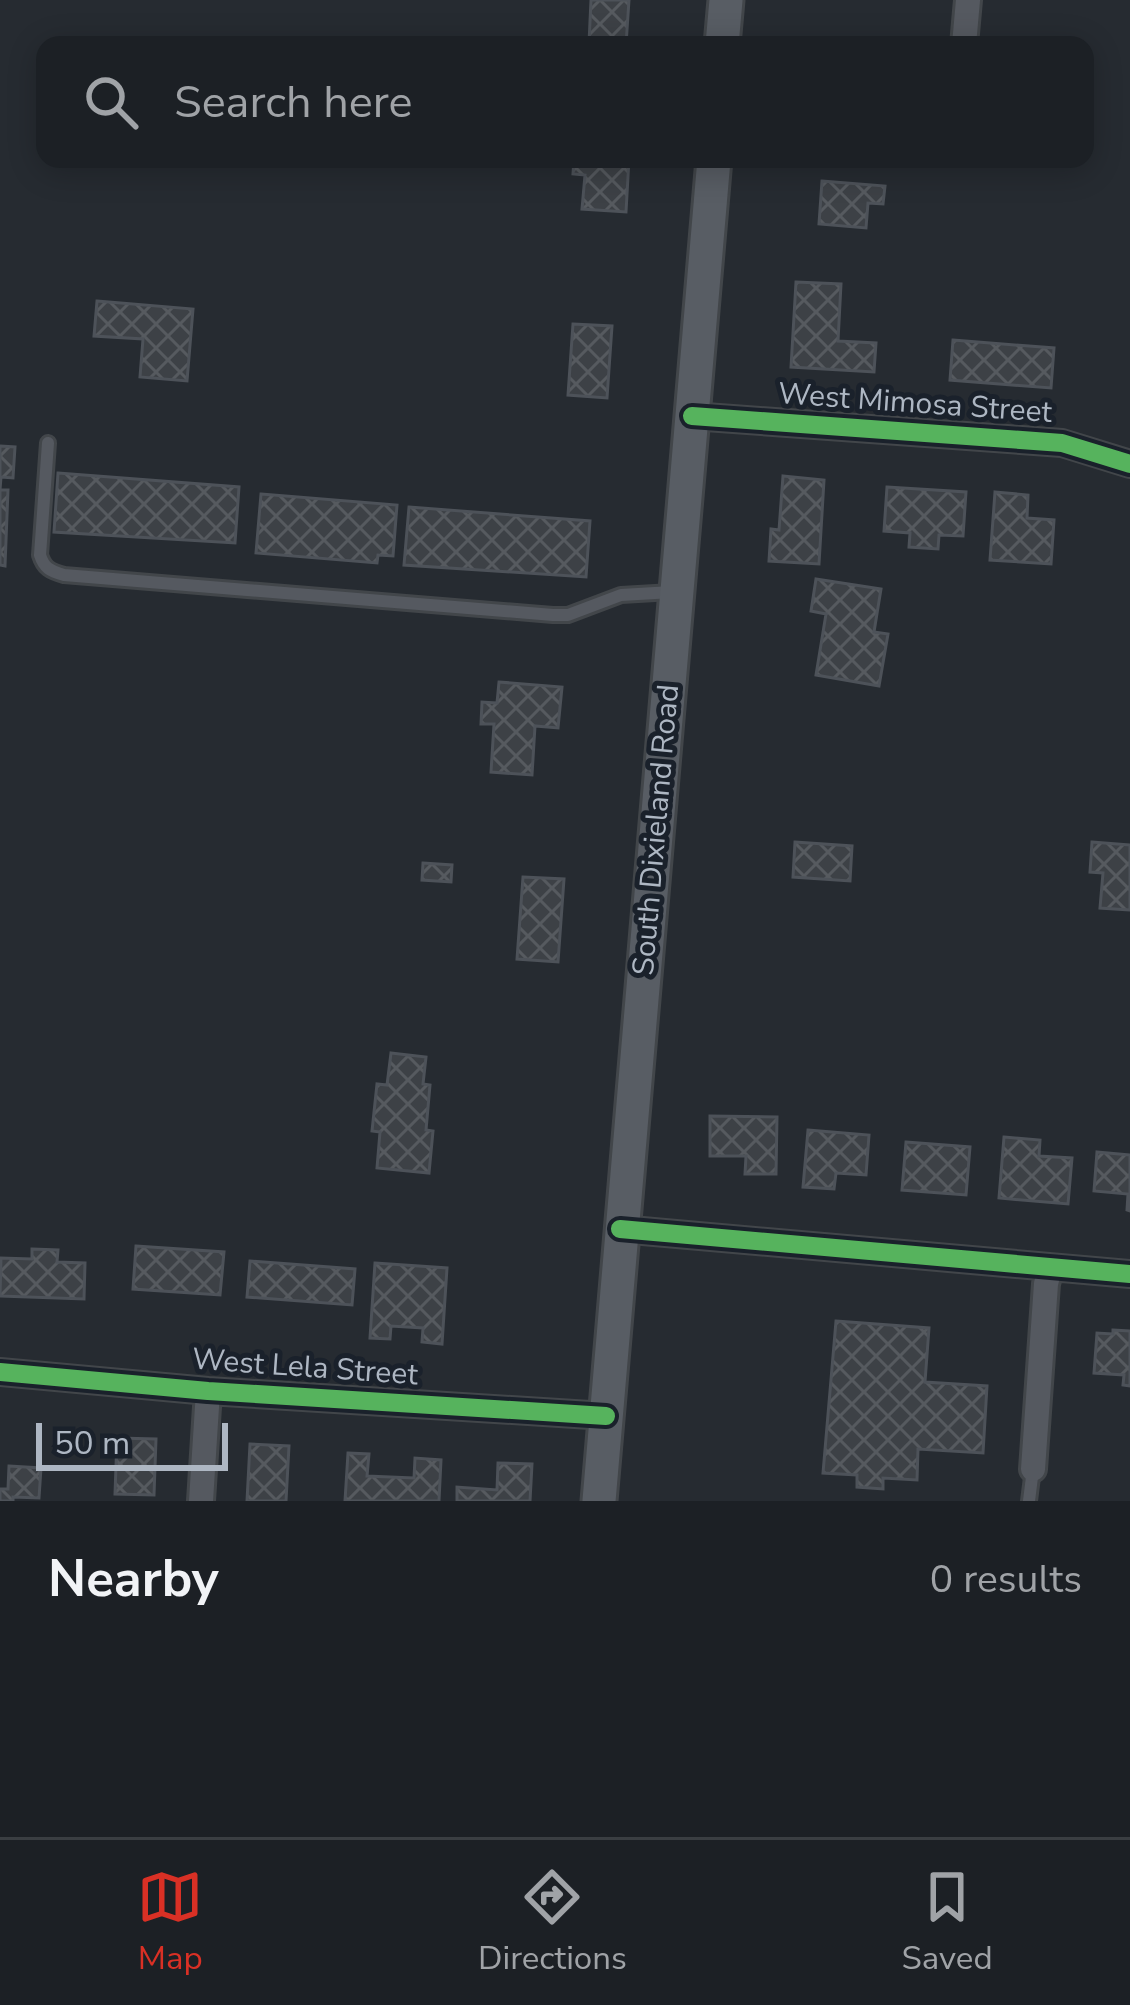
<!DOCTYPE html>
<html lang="en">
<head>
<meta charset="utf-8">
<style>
	body { margin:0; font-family:"Nunito Sans",sans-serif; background:#292d32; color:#f1f3f6 }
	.scale { position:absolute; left:36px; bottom:30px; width:192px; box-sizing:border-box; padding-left:12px; border:6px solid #aeb7c3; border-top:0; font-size:33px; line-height:42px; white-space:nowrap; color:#aeb7c3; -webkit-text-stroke:9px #1a212b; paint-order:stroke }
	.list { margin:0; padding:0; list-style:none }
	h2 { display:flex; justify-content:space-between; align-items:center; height:156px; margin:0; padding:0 48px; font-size:51px }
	h2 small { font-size:39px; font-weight:400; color:#a0a3a7 }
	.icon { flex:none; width:66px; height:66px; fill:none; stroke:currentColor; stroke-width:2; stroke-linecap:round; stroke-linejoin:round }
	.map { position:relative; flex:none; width:1130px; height:1501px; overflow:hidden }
	.search { position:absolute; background:#1c2025; box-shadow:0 6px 30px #0003; left:36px; right:36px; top:36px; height:132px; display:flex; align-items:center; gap:30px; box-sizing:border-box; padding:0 42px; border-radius:24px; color:#a0a3a7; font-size:45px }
	.sheet { height:336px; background:#1c2025 }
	nav { display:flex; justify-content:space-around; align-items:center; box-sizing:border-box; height:168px; border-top:3px solid #3a3e42; background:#1c2025; font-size:33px; color:#a0a3a7 }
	nav a { display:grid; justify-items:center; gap:6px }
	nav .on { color:#d93025 }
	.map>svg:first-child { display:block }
	.building { fill:url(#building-cross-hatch); stroke:#4d5259; stroke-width:3 }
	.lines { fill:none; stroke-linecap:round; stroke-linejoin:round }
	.service-casing { stroke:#42464a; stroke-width:18 }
	.minor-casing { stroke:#42464a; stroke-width:30 }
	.secondary-casing { stroke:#42464a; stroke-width:39 }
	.service { stroke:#555960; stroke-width:12 }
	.minor { stroke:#555960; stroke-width:24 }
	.secondary { stroke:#585d64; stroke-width:33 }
	.cycleway-casing { stroke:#1a212b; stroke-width:26 }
	.cycleway { stroke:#56b35d; stroke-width:18 }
	.labels { text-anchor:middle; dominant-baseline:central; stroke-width:10; stroke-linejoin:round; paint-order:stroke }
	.street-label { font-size:30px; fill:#aeb7c3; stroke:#1a212b }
</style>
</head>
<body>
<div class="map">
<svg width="1130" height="1501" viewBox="0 0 1130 1501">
	<defs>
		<pattern id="building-cross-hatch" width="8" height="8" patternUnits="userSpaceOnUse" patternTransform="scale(3)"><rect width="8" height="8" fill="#3d4146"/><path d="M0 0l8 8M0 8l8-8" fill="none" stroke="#565a5f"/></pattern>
	</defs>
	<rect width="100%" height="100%" fill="#262b31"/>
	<path class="building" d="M591,0H629L626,45L589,43Z
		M574,159H629L626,212L582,209L585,175L573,174Z
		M822,181L885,186L883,204L868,203L866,228L819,224Z
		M796,282L841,284L838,341L876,343L874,372L791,367Z
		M97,301L193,309L187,381L140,377L143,339L94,336Z
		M573,324L612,326L607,398L568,395Z
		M953,340L1054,348L1051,388L950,380Z
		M0,446L15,447L13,478L1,477L0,490H8L5,566L0,565Z
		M58,473L239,487L235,543L54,532Z
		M783,476L824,480L819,564L769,561L771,529L779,530Z
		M887,487L966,492L963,536L939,535L938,549L909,547L910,533L884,531Z
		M995,492L1028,495L1027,518L1054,520L1051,564L990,560Z
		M261,494L397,505L393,556L378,555L377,563L256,553Z
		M409,507L590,521L586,577L404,565Z
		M816,579L881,589L874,632L888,634L879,686L816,675L826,614L811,611Z
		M499,682L562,687L558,728L535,726L532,775L491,772L494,724H481L482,702L497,703Z
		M795,842L852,846L850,881L793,877Z
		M1092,842L1130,845V910L1100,908L1103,873L1090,872Z
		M423,863L452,865L451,882L422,880Z
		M523,877L564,879L558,962L517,959Z
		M391,1053L426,1057L423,1084L430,1085L426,1130L433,1131L429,1173L377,1168L380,1132L372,1131L377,1084L387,1085Z
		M710,1116L777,1117L776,1174H745L746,1156H710Z
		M808,1130L869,1135L866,1175L836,1173L834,1189L803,1187Z
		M1004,1137L1040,1140L1039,1156L1072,1158L1068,1204L999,1198Z
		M906,1142L970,1147L966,1195L902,1190Z
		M1097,1152L1130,1155V1211L1127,1210L1128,1194L1094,1191Z
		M136,1246L224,1252L220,1295L133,1289Z
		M32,1249L58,1250L57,1262L85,1263L84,1299L0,1296L1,1258L32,1259Z
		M250,1261L355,1269L352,1305L247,1297Z
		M375,1263L447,1268L442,1344L422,1342L423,1328L391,1326L390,1339L370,1338Z
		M836,1321L929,1328L925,1382L987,1386L983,1453L918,1449L917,1480L883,1478V1489L857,1487V1475L823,1473Z
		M1113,1330L1130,1331V1386L1123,1385L1124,1375L1094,1373L1097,1333L1113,1334Z
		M117,1438L156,1439L154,1495L115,1494Z
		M250,1444L289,1446L286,1501H247Z
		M348,1453L369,1454L367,1476L414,1478L415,1458L441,1460L439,1501H345Z
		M498,1463L532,1464L530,1501H457V1487L497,1490Z
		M9,1466L41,1468L39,1498L13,1497V1501H0V1489H8Z"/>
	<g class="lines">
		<g class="service-casing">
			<path id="service" d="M48,443L40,555C44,568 50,571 64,575L553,615H568L621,595L672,592
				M1029,1501L1033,1469"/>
		</g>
		<g class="minor-casing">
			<path id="minor" d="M964,45L968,0
				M692,416L1062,443L1130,464
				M620,1229L1130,1274
				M0,1372L208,1391L606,1416
				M1033,1469L1046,1284L1050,1267
				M201,1501L208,1391"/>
		</g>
		<g class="secondary-casing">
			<path id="secondary" d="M722,45L726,0
				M599,1501L714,159"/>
		</g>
		<use href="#service" class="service"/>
		<use href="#minor" class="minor"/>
		<use href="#secondary" class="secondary"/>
		<g class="cycleway-casing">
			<path id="cycleway" d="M692,416L1062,443L1130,464
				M620,1229L1130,1274
				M0,1372L208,1391L606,1416"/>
		</g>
		<use href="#cycleway" class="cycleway"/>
	</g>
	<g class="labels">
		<g class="street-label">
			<text transform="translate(915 403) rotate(4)">West Mimosa Street</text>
			<text transform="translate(656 830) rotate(-85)">South Dixieland Road</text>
			<text transform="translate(305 1367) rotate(4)">West Lela Street</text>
		</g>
	</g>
</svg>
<div class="scale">50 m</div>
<div class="search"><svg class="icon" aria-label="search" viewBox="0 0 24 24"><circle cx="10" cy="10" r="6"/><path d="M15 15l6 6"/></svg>Search here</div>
</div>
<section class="sheet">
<h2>Nearby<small>0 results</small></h2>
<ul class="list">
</ul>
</section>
<nav>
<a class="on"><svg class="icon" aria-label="map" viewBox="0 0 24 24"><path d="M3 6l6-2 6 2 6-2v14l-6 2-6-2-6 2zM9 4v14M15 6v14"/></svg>Map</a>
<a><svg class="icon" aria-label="directions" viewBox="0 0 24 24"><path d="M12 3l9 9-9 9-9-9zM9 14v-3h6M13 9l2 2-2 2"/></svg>Directions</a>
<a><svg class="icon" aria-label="saved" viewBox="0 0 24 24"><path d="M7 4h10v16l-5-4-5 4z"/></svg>Saved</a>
</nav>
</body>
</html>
